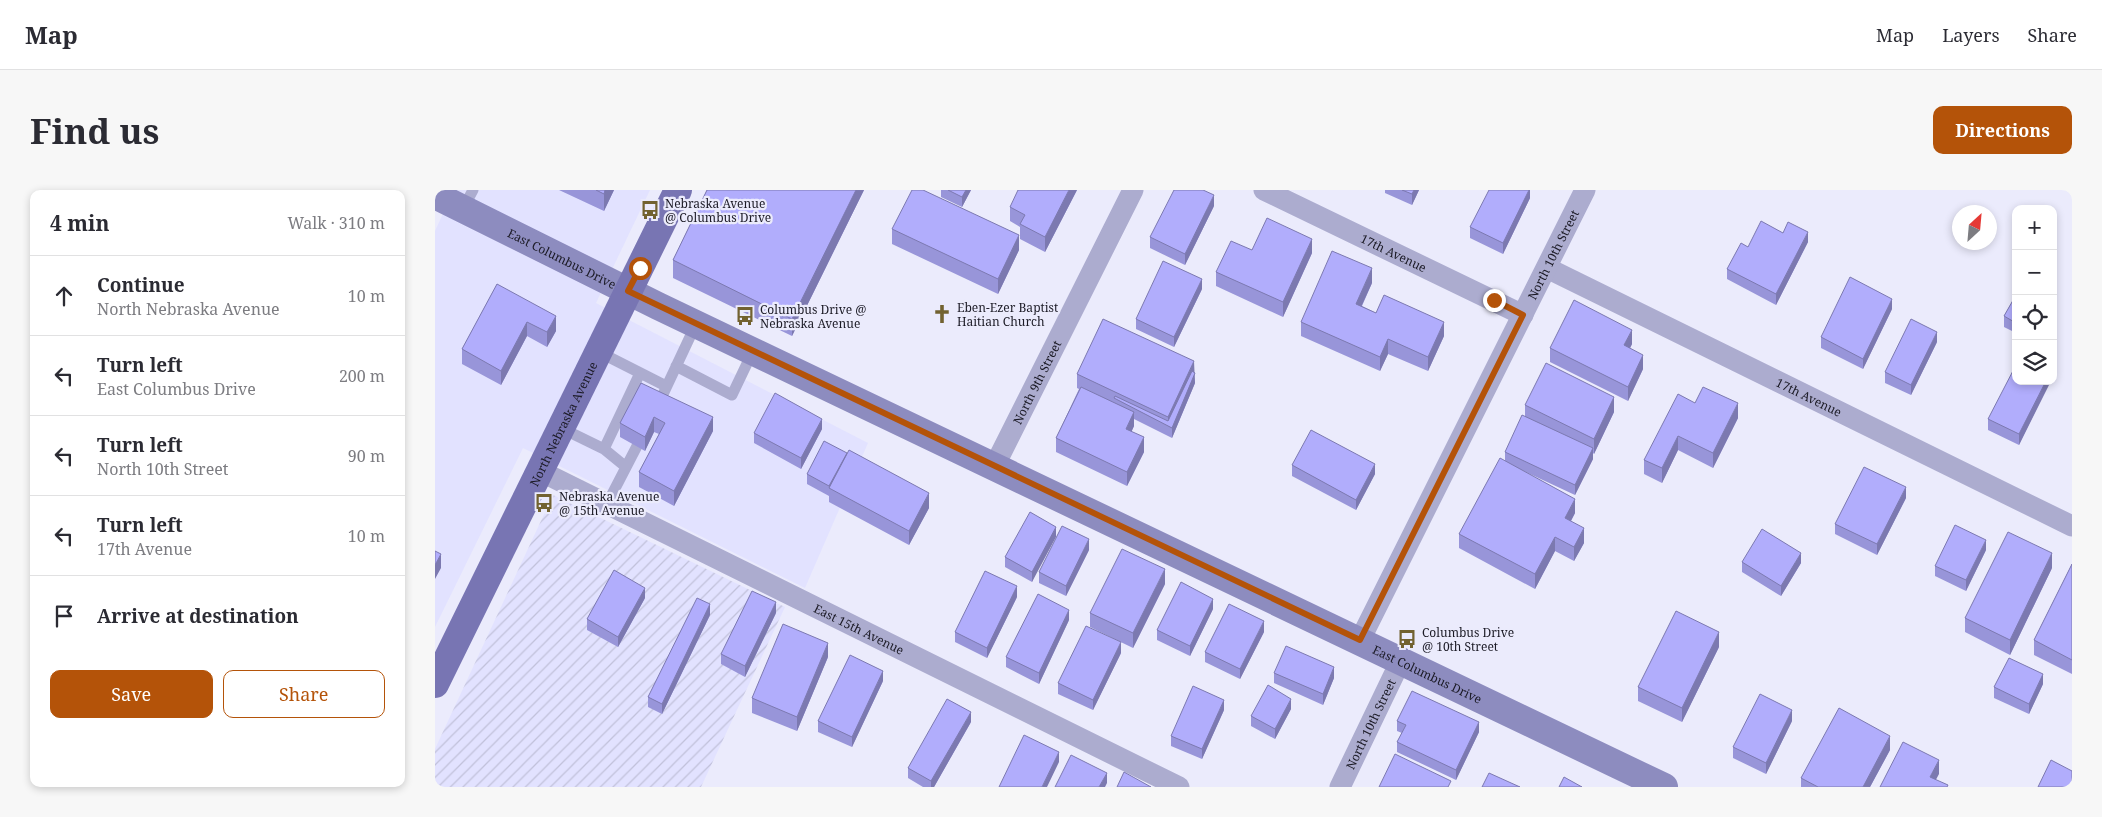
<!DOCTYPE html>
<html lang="en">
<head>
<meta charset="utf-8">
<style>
	body { margin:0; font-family:"Noto Serif",serif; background:#f7f7f7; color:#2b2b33 }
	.controls { position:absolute; right:15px; top:15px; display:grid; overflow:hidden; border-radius:10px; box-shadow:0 2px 8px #0003 }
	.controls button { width:45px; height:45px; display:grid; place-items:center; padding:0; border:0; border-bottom:1px solid #e1e1e2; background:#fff; color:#2b2b33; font:25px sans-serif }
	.compass { position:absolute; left:1517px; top:15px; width:45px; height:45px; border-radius:50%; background:#fff; box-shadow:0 2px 8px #0003; rotate:26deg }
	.stop { position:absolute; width:15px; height:15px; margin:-11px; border:4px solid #b45309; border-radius:50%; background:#fff }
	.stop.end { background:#b45309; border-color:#fff; box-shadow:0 1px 5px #0008 }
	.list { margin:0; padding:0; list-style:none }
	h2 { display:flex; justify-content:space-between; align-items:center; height:65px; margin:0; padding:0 20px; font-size:21px }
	h2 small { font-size:16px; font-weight:400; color:#7c7c81 }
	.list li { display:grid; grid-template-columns:32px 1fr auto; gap:15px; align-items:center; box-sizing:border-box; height:80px; padding:0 20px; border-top:1px solid #e1e1e2 }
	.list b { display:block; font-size:19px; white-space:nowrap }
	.list p { margin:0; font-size:16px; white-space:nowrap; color:#7c7c81 }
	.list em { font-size:16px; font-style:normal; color:#7c7c81 }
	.actions { display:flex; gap:10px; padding:15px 20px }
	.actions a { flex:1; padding:11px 0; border:1px solid #b45309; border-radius:10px; text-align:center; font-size:18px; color:#b45309 }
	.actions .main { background:#b45309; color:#fff }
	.icon { flex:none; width:28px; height:28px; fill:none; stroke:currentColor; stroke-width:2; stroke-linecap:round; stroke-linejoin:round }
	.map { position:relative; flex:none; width:1637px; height:597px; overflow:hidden; border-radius:10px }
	header { display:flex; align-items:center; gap:30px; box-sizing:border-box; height:70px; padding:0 25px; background:#fff; border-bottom:1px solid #e1e1e2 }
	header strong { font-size:24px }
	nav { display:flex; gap:28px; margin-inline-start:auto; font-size:18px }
	.intro { display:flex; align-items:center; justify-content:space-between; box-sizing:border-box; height:120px; padding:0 30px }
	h1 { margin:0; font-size:35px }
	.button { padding:12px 22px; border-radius:10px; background:#b45309; color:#fff; font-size:18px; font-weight:700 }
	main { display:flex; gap:30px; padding:0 30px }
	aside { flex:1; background:#fff; border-radius:10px; box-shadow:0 2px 8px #0003 }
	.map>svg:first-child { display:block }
	.built { fill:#e2e2ff }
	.industrial { fill:url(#industrial-furrows) }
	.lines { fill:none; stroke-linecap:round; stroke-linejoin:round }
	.lane { stroke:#acaccf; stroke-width:11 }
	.street { stroke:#acaccf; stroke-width:21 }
	.secondary { stroke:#8d8cbf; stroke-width:28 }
	.primary { stroke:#7875b3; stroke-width:28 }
	.wall { fill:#9895d9 }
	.shaded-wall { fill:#7c79b0 }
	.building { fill:#b1adfc; stroke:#7c79b0 }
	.route { stroke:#b45309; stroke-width:6 }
	.labels { text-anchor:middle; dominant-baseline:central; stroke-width:4.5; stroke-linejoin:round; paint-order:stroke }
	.poi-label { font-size:12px; fill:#1b1a25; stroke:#ebebfc; text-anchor:start }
	.street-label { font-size:12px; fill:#1b1a25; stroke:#ebebfc }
</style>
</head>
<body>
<header>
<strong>Map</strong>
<nav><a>Map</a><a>Layers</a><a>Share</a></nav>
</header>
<div class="intro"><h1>Find us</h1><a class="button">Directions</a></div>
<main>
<aside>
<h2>4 min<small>Walk · 310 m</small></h2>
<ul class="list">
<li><svg class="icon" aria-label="ahead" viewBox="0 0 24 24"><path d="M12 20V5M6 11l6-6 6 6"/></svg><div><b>Continue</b><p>North Nebraska Avenue</p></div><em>10 m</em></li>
<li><svg class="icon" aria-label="left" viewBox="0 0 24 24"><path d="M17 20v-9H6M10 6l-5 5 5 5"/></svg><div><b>Turn left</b><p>East Columbus Drive</p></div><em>200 m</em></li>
<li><svg class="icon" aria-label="left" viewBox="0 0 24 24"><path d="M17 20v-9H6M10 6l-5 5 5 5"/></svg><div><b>Turn left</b><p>North 10th Street</p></div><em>90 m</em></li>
<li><svg class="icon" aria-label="left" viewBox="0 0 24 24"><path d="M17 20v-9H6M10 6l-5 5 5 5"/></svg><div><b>Turn left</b><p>17th Avenue</p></div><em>10 m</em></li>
<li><svg class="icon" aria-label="arrive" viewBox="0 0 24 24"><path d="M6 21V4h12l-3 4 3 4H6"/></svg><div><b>Arrive at destination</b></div></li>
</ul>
<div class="actions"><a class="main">Save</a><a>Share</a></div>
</aside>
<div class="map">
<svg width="1637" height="597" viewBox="0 0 1637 597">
	<defs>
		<pattern id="industrial-furrows" width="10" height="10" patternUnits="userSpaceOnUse" patternTransform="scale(1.25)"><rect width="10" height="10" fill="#e2e2ff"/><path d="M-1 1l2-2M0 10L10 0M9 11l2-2" fill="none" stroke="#c1c1da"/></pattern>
	</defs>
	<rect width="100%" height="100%" fill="#ebebfc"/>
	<path class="built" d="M19,0H215L161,113L433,253L370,398L88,258L0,437V41Z"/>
	<path class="industrial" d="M118,305L350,417L266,597H0V559Z"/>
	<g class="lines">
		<path class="lane" d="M28,19L38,0
			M164,162L231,196
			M241,176L297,205L318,161
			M223,215L261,134
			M126,238L169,259
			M191,277L169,259L205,183
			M172,314L202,256"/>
		<g class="street">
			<path id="s1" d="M829,0L1088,125"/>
			<path id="s2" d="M1112,78L1637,336"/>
			<path id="s3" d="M559,277L698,0"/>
			<path id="s4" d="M105,281L744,597"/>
			<path id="s5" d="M925,450L1150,0"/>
			<path id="s6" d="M905,597L966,470"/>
		</g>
		<path class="secondary" id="s7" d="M0,5L223,116L1229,597"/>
		<path class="primary" id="s8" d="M0,494L243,0"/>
	</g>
	<path class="wall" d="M124,0H179L169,21Z
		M272,0H429L357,146L238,88V70Z
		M506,0H536L527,17L506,7Z
		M642,0L610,62L585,49V37L575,31V17Z
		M950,0H984L977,15L950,3Z
		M1095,0V8L1068,64L1035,48V37Z
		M779,16L750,75L715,58V47Z
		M457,39L584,60L563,104L457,54Z
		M1348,43L1373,52L1341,115L1292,89V79L1313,57Z
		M817,60L877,63L848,127L781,96V82Z
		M937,93L927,116L941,123L1009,146L993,181L953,164L945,181L866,146V132Z
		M62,94L121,141L112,157L92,146L66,195L27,174V159Z
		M767,99L739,157L701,139V129Z
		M1581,105V143L1569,137V126Z
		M1457,119L1428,179L1386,158V147Z
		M1502,152L1476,205L1450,193V182Z
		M1197,154L1195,158L1208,179L1193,211L1115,172V158Z
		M759,182L760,193L737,248L699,229V236L696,242L709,262L692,296L621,262V248L644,199L642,198V184Z
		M1615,191L1584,255L1553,240V229Z
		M206,193L278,241L239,316L204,297V282L224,244L219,242L210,261L185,247V233Z
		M1260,213L1303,228L1278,278L1243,260L1227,293L1209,284V270Z
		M1090,215L1179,222L1159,264L1158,263V269L1140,305L1082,278L1140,323L1136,331L1149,353L1139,371L1120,361L1100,399L1024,358V344L1070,271V262L1090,226Z
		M387,239L366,279L319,253V243Z
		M412,266L494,318L474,355L394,312V305V306L372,294V284Z
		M857,275L940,284L921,320L857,286Z
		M1471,308L1442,365L1400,344V334Z
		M621,337L597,392L570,377V367Z
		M654,360L631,406L604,393V382Z
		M1551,360L1531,401L1500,386V376Z
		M1307,372L1366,373L1346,406L1307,382Z
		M1637,374V484L1599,465V450Z
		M1617,378L1575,465L1530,442V428Z
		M730,394L698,458L655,437V423Z
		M582,407L552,468L520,452V442Z
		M210,408L183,457L152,440V429Z
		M778,419L755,466L722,450V440Z
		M341,423L310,487L286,474V464Z
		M275,425L227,524L213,517V507Z
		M634,430L604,494L571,477V467Z
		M829,442L805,489L770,472V462Z
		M1284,457L1247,532L1203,511V497Z
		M686,463L658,520L623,504V493Z
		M393,467L362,541L317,523V508Z
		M839,483L899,488L888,515L839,493Z
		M448,491L417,557L383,542V531Z
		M1608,494L1594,524L1559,508V497Z
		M856,519L840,549L816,536V526Z
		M789,520L767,569L736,556V546Z
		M962,531L1044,542L1021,590L962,562V552L967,543L962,541Z
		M1357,531L1331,584L1298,568V557Z
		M536,532L499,597H488L473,588V578Z
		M1455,560L1435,597H1366V588Z"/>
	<path class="shaded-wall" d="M170,0H179L169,21V4Z
		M421,0H429L357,146V129Z
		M531,0H536L527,17V7Z
		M634,0H642L610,62V47Z
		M979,0H984L977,15V4Z
		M1094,0H1095V8L1068,64V53Z
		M779,5V16L750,75V64Z
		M1373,42V52L1341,115V104Z
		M584,45V60L563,104V89Z
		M877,49V63L848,127V112Z
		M937,78V93L921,128V114Z
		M767,89V99L739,157V147Z
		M1457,109V119L1428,179V169Z
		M121,126V141L112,157V142Z
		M92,132V146L66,195V181Z
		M1009,132V146L993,181V167Z
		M1197,140V154L1189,170V155Z
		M1502,142V152L1476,205V195Z
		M953,149V164L945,181V167Z
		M1208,165V179L1193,211V197Z
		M759,171L760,193L737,248V238L733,236V227Z
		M1611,191H1615V193L1584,255V244Z
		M1179,207V222L1159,264V249Z
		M1303,213V228L1278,278V263Z
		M699,222V236L691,254V239Z
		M219,227V242L210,261V247Z
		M278,227V241L239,316V301Z
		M387,229V239L366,279V268Z
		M1243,246V260L1227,293V278Z
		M709,247V262L692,296V282Z
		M1158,258V269L1140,305V295Z
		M412,263V274L394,298V306V296Z
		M940,274V284L921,320V310Z
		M1471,297V308L1442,365V354Z
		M494,303V318L474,355V341Z
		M1140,309V323L1130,342V328Z
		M621,337V347L597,392V382Z
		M1149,338V353L1139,371V357Z
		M1120,347V361L1100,399V384Z
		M654,349V360L631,406V396Z
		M1551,350V360L1531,401V390Z
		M1366,363V373L1346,406V396Z
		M1617,363V378L1575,465V450Z
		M6,364V378L0,389V375Z
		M730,379V394L698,458V443Z
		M582,396V407L552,468V458Z
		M210,398V408L183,457V447Z
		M778,409V419L755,466V456Z
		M341,412V423L310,487V476Z
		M275,414V425L227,524V514Z
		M634,420V430L604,494V483Z
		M829,431V442L805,489V479Z
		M1284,442V457L1247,532V518Z
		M686,452V463L658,520V510Z
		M393,453V467L362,541V527Z
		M899,477V488L888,515V504Z
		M448,481V491L417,557V547Z
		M1608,484V494L1594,524V514Z
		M856,509V519L840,549V539Z
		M789,510V520L767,569V559Z
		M1357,520V531L1331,584V573Z
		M536,522V532L499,597H496V591Z
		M1044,532V542L1021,590V580Z
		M1455,546V560L1435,597H1428Z
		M624,562V572L612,597H607Z
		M1504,570V584L1497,597L1495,587Z
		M672,583V593L670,597H664Z"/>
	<path class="building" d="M161,0H170L169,4Z
		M272,0H421L357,129L238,70Z
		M477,0H488L584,45L563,89L457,39Z
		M513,0H531L527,7Z
		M583,0H634L610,47L585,34L590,25L575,17Z
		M739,0H768L779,5L750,64L715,47Z
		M967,0H979L977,4Z
		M1054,0H1094L1068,53L1035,37Z
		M832,28L877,49L848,112L781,82L796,51L817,60Z
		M1326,31L1348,43L1353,32L1373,42L1341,104L1292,79L1306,53L1313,57Z
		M897,61L937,78L921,114L941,123L949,105L1009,132L993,167L953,149L945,167L866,132Z
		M728,71L767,89L739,147L701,129Z
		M1415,87L1457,109L1428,169L1386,147Z
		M62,94L121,126L112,142L92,132L66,181L27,159Z
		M1581,105V133L1569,126Z
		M1139,110L1197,140L1189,155L1208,165L1193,197L1115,158Z
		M668,129L759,171L733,227L642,184Z
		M1476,129L1502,142L1476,195L1450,182Z
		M1111,173L1179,207L1159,249L1090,215Z
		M1581,175V191H1611L1584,244L1553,229Z
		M757,181L760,183L737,238L679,208L680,206L733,231Z
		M206,193L278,227L239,301L204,282L230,233L219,227L210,247L185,233Z
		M646,197L699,222L691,239L709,247L692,282L621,248Z
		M1268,197L1303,213L1278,263L1243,246L1227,278L1209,270L1243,204L1260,213Z
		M340,203L387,229L366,268L319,243Z
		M1087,225L1158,258L1140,295L1070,262Z
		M876,240L940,274L921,310L857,275Z
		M389,251L412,263L394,296L372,284Z
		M414,260L494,303L474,341L394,298Z
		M1065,268L1140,309L1130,328L1149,338L1139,357L1120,347L1100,384L1024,344Z
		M1429,277L1471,297L1442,354L1400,334Z
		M595,322L621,337L597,382L570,367Z
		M1520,335L1551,350L1531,390L1500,376Z
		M627,336L654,349L631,396L604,382Z
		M1327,339L1366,363L1346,396L1307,372Z
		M1573,342L1617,363L1575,450L1530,428Z
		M687,359L730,379L698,443L655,423Z
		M0,361L6,364L0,375Z
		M1637,374V470L1599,450Z
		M179,380L210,398L183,447L152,429Z
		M550,381L582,396L552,458L520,442Z
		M746,392L778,409L755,456L722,440Z
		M317,401L341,412L310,476L286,464Z
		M603,404L634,420L604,483L571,467Z
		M262,408L275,414L227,514L213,507Z
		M794,414L829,431L805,479L770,462Z
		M1241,421L1284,442L1247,518L1203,497Z
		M348,434L393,453L362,527L317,508Z
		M651,436L686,452L658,510L623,493Z
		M851,456L899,477L888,504L839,483Z
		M415,465L448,481L417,547L383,531Z
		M1574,468L1608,484L1594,514L1559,497Z
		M833,495L856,509L840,539L816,526Z
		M758,496L789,510L767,559L736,546Z
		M977,501L1044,532L1021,580L962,552L971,535L962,531Z
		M1325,504L1357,520L1331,573L1298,557Z
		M512,509L536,522L496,591L473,578Z
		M1404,518L1455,546L1428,597H1383L1366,588Z
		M589,545L624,562L607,597H564Z
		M1468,552L1504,570L1495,587L1513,595L1512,597H1445Z
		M960,564L1016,591L1013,597H944Z
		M636,565L672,583L664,597H620Z
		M1616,570L1637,581V597H1603Z
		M689,582L716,597H682Z
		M1054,583L1085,597H1047Z
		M1129,587L1147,597H1124Z"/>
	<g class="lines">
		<path class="route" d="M205,78L193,101L925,450L1088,125L1059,110"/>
	</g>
	<defs>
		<g id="bus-bare" transform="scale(1.5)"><path d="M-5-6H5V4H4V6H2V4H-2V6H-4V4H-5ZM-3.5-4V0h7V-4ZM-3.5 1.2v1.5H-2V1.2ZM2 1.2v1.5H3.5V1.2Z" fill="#726230" stroke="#ebebfc" stroke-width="2.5" paint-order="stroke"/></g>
		<g id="church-bare" transform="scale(1.5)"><path d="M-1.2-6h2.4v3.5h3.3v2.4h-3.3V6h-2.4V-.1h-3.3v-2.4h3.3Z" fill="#726230" stroke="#ebebfc" stroke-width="2.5" paint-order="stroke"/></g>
	</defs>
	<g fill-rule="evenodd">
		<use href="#bus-bare" x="215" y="20"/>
		<use href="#church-bare" x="507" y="124"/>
		<use href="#bus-bare" x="310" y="126"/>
		<use href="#bus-bare" x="109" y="313"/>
		<use href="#bus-bare" x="972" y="449"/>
	</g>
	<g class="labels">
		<g class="poi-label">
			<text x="230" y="13">Nebraska Avenue<tspan x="230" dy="14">@ Columbus Drive</tspan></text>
			<text x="522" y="117">Eben-Ezer Baptist<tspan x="522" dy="14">Haitian Church</tspan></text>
			<text x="325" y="119">Columbus Drive @<tspan x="325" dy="14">Nebraska Avenue</tspan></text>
			<text x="124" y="306">Nebraska Avenue<tspan x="124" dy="14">@ 15th Avenue</tspan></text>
			<text x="987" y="442">Columbus Drive<tspan x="987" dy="14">@ 10th Street</tspan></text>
		</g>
		<g class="street-label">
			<text stroke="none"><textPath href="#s1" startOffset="144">17th Avenue</textPath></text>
			<text stroke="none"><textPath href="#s5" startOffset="431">North 10th Street</textPath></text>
			<text stroke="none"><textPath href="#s7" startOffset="142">East Columbus Drive</textPath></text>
			<text stroke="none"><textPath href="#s3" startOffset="95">North 9th Street</textPath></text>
			<text stroke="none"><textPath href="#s2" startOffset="292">17th Avenue</textPath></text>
			<text stroke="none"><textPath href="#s8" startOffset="290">North Nebraska Avenue</textPath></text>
			<text stroke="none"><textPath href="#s4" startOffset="356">East 15th Avenue</textPath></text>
			<text stroke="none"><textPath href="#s7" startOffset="1102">East Columbus Drive</textPath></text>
			<text stroke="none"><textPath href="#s6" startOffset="70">North 10th Street</textPath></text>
		</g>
	</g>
</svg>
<div class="controls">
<button>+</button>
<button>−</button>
<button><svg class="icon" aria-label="locate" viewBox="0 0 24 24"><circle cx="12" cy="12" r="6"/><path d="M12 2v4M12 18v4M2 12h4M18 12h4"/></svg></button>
<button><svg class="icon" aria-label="layers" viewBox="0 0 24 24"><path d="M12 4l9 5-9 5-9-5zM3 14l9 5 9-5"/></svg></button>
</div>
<svg class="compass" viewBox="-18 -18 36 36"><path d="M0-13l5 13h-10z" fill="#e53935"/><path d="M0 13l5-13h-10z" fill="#7c7c81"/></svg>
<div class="stop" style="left:205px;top:78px"></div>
<div class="stop end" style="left:1059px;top:110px"></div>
</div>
</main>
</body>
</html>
